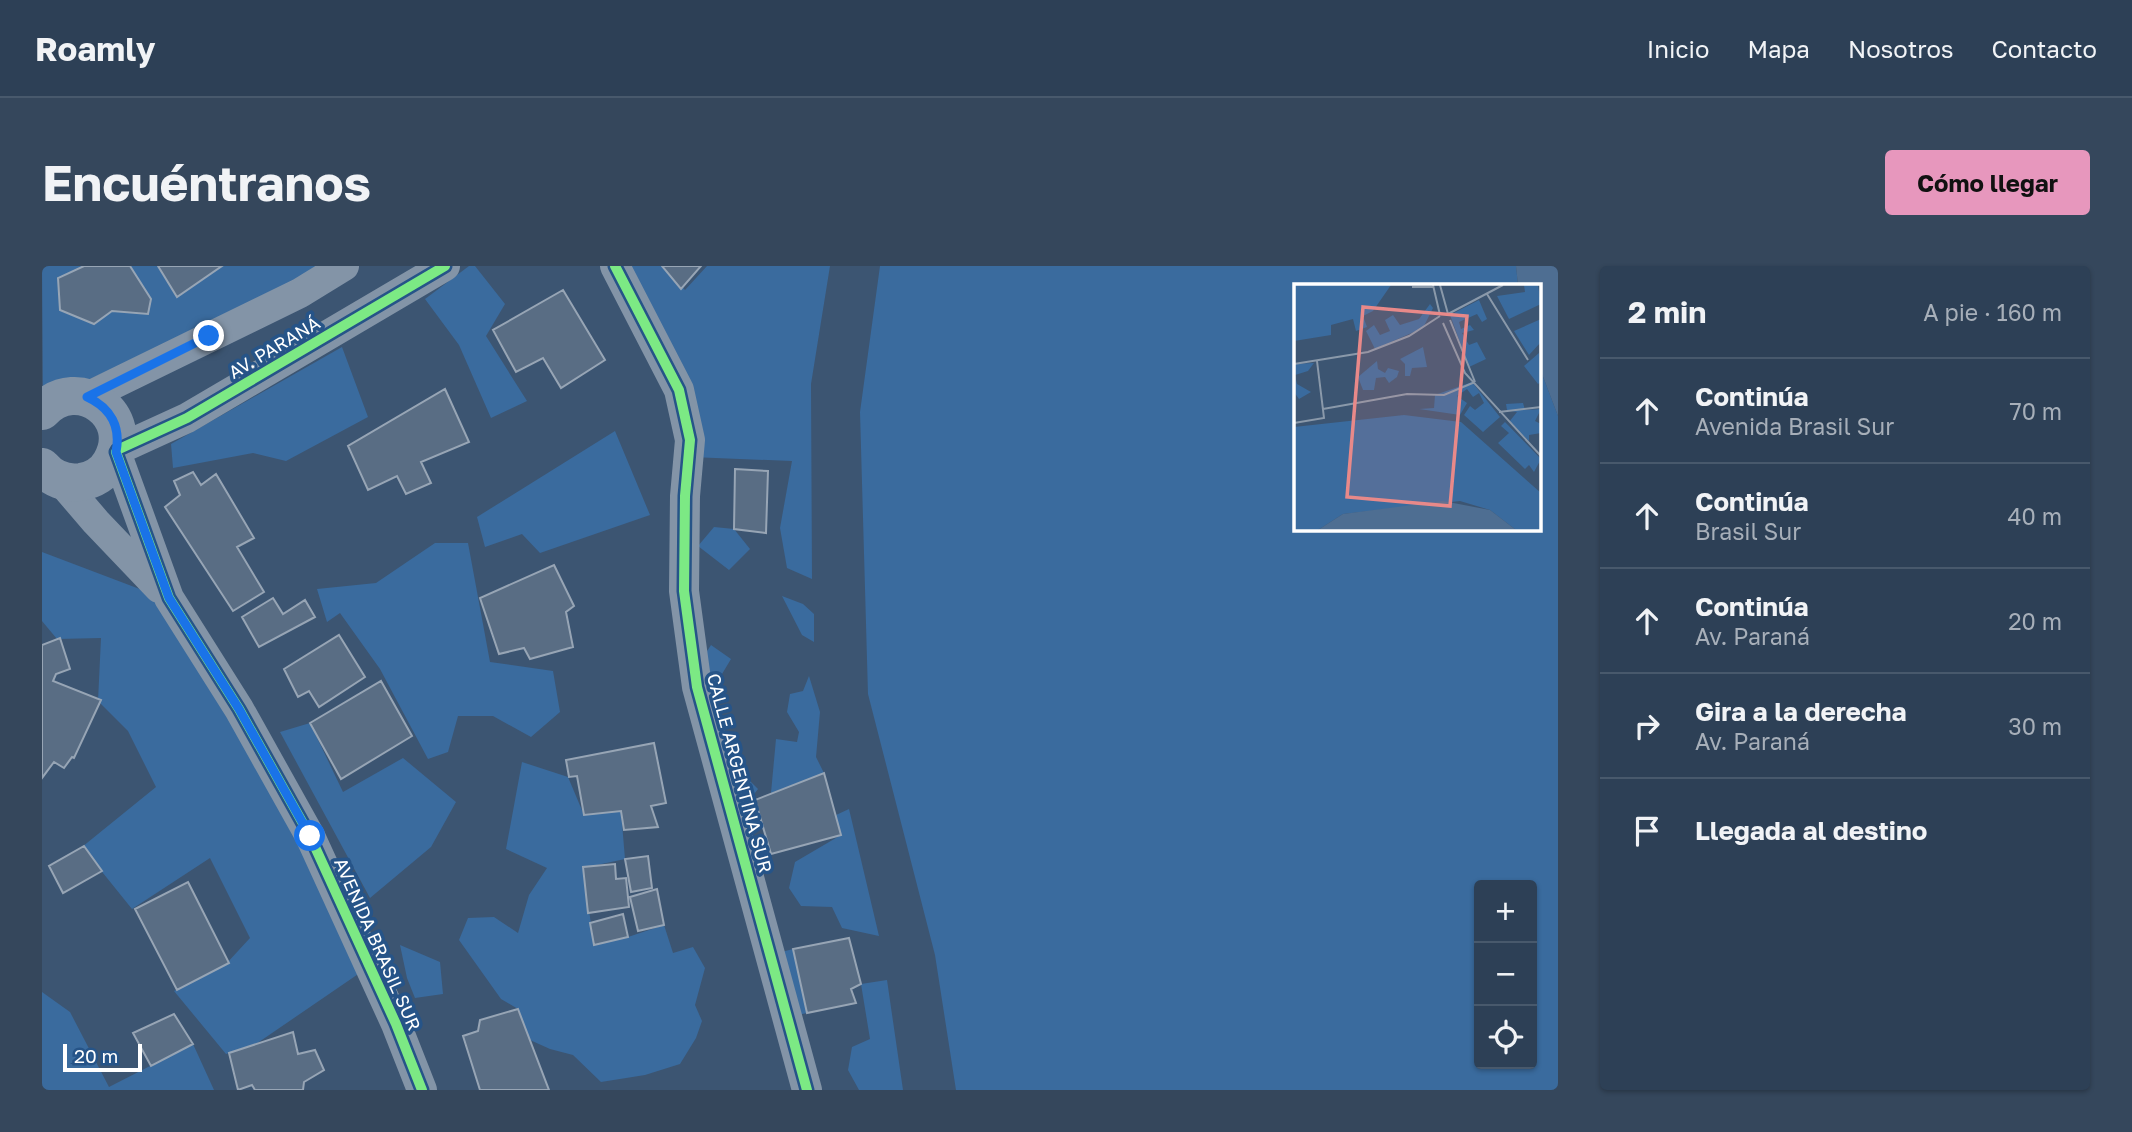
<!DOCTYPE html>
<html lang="es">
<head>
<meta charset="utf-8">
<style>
	body { margin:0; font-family:"Golos Text",sans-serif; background:#35475c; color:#f1f3f6 }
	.controls { position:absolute; right:21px; bottom:21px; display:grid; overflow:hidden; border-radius:7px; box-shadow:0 2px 5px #0004 }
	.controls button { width:63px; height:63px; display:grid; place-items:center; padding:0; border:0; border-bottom:2px solid #48596c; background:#2d4056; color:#f1f3f6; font:35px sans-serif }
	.scale { position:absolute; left:21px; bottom:18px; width:79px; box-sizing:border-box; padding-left:7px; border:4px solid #fff; border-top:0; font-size:19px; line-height:24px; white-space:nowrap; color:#fff; -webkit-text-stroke:5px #265488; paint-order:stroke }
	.stop { position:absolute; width:21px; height:21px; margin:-16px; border:5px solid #1a73e8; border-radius:50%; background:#fff }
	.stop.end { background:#1a73e8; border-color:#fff; box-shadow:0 2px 7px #0008 }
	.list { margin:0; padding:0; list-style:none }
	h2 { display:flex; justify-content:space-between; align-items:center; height:91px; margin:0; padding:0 28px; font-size:30px }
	h2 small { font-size:23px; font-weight:400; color:#a7afb9 }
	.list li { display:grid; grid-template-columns:46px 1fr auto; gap:21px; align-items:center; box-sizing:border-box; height:105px; padding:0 28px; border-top:2px solid #48596c }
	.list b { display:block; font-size:26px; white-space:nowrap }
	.list p { margin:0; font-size:23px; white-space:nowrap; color:#a7afb9 }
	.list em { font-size:23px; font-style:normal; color:#a7afb9 }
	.icon { flex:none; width:38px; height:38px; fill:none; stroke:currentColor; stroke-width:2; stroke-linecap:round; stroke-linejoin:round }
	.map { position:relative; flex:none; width:1516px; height:824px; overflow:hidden; border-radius:7px }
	header { display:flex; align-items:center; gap:42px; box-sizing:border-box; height:98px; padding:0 35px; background:#2d4056; border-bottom:2px solid #48596c }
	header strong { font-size:33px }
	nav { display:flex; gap:38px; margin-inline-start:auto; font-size:24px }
	.intro { display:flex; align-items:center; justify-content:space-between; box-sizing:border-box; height:168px; padding:0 42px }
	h1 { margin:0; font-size:49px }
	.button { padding:18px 32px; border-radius:7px; background:#e797bd; color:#111; font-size:24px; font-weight:700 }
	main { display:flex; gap:42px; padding:0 42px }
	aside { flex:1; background:#2d4056; border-radius:7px; box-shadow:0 2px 5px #0004 }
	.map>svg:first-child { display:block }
	.green { fill:#3a6b9e; fill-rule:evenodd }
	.water { fill:#4e6e92 }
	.building { fill:#596d84; stroke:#97a5b5; stroke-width:2 }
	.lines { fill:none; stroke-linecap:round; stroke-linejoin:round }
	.minor { stroke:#8394a7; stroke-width:30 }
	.tertiary { stroke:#8394a7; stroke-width:38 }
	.cycleway-casing { stroke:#265488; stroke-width:15 }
	.cycleway { stroke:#7ce984; stroke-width:10 }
	.route { stroke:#1a73e8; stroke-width:9 }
	.labels { text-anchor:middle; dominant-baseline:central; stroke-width:7; stroke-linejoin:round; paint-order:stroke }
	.street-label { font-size:18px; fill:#fff; stroke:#265488 }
	.inset-road { fill:none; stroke:#8a99aa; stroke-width:2 }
	.view { fill:#e88989; fill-opacity:0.15; stroke:#e88989; stroke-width:3.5 }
	.inset-edge { fill:none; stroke:#fff; stroke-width:3.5 }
</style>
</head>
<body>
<header>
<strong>Roamly</strong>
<nav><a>Inicio</a><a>Mapa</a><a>Nosotros</a><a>Contacto</a></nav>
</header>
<div class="intro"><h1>Encuéntranos</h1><a class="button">Cómo llegar</a></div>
<main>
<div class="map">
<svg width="1516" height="824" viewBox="0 0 1516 824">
	<rect width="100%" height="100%" fill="#3c5572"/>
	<path class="green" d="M0,0H42L17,13L18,44L52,58L70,45L106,48L109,33L88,0H300L1,134Z
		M427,0H433L463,38L444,70L485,135L449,152L417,79L383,33Z
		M571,0H622L643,24L665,0H788L769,118L770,313L745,302L738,262L750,195L649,191Z
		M838,0H1474L1476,19H1254V262H1497V100L1516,150V824H914L893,689L826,428L818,146ZM1437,619H1490V798H1437Z
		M300,81L326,151L244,195L211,187L131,202L129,178Z
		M573,165L608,249L498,287L480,268L443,281L435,251Z
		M672,261L692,263L708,283L687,304L656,280Z
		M393,277H426L448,396L511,405L518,446L489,471L451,450H416L406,486L386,493L338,403L298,347L285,356L275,323L334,317Z
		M0,286L124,333L325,702L214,778L184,788L132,725L184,698L208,672L168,592L90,643L40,581L114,521L86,465L56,435L59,372L15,373L0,355Z
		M740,330L761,338L772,348V376L760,369Z
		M669,379L689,393L674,418L658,396Z
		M767,410L778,446L774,491L782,507L729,527L734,473L755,476L757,466L745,446L748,428L761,425Z
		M268,457L301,526L361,492L414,536L389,581L328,632L238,466Z
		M480,496L526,511L542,549L579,545L583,593L541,602L552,679L586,671L622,659L631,687L651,681L663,702L653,739L660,755L654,772L638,798L603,809L559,816L531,789L508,783L488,774L476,743L459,733L417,674L426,652L452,651L476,667L487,629L505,602L464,583Z
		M687,498L700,507L716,523L706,536L673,514Z
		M807,543L837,670L800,662L790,641L759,640L747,622L753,596L799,569L794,549Z
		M358,679L398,696L401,728L373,732L365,712Z
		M751,683L765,747L738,753L728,689Z
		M845,714L861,824H817L806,804L810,781L828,773L819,718Z
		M0,726L28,746L67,821L151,778L172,824H0Z"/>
	<path class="water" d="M1474,0H1516V150L1497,100V19H1476Z"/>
	<path class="building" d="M42,0H88L109,33L106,48L70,45L52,58L18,44L16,12Z
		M116,0H180L135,31Z
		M620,0H659L639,23Z
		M521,24L563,94L519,122L501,92L474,106L451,64Z
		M403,123L427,176L379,196L389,217L364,228L355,210L326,224L306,180Z
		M693,203L726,205L724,267L692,263Z
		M151,206L159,219L174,208L212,272L195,281L222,326L191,345L123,241L138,229L132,215Z
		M512,299L532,340L524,346L531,381L488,393L482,382L457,388L438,332Z
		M231,332L241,348L263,334L273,351L217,381L200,351Z
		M297,369L323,411L277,441L267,425L256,431L242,403Z
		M18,372L28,403L14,408L11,415L59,434L32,492L30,491L22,502L12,496L0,512V379Z
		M339,415L370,470L299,513L268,457Z
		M612,477L624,537L609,540L616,561L582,564L579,545L542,549L535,510L527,511L524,494Z
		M782,507L799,569L729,588L713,534Z
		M42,580L60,605L21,627L7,600Z
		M606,590L610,622L589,626L583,593Z
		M573,598L574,613L584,612L587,641L546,647L541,601Z
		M146,616L187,697L135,724L93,643Z
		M615,623L622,659L596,665L588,631Z
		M581,648L586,671L552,679L548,657Z
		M807,672L819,718L809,723L814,737L765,747L751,683Z
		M476,743L507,824H438L421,770L436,765L438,754Z
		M132,748L151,778L109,800L91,767Z
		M251,766L256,788L273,784L282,804L262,816L261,824H213L210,819L196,824L187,787Z"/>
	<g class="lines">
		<path class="minor" d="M573,0L637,124L648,174L643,230L642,325L655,421L765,824
			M45,131L258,27L302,0
			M75,184L145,152L403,0
			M74,186L127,332L197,443L268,570L354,758L380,824
			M18,214L54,256L117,322"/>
		<path class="tertiary" d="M0,145C36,106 96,150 69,196C63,207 51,214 39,216C24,218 10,213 0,201"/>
		<g class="cycleway-casing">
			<path id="cycleway" d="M573,0L637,124L648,174L643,230L642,325L655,421L765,824
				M75,184L145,152L403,0
				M74,186L127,332L197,443L268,570L354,758L380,824"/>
		</g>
		<use href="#cycleway" class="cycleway"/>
	</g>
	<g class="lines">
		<path class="route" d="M167,70L45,131C69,142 79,161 74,186L127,332L197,443L268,570"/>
	</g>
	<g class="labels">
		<g class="street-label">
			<text transform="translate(232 81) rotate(-31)">AV. PARANÁ</text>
			<text transform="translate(698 507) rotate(75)">CALLE ARGENTINA SUR</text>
			<text transform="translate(336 678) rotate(66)">AVENIDA BRASIL SUR</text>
		</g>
	</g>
	<g transform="translate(1252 18)">
		<rect width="247" height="247" fill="#3c5572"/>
		<path d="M0,1H97L79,27L69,32L73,43L62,47L59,35L37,41V51L0,57ZM230,1H244L247,20L215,35L203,12L231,8ZM185,16L193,35L188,38L183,30L165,38L167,45L176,41L180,46L168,49L175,61L183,58L192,75L175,83L156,31ZM136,20L139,24L129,44L81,65L72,47L80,41L86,51L96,47L91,36L99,31L106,41L125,35ZM247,35V58L235,71L220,47ZM129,63L133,83L118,84L116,92H111V80L106,75ZM245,69L247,98L244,100L230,82ZM83,77L84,85L91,89L94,84L105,87L103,93L95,99L91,93L82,94L80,106H69L64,93ZM20,79L14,87L1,91L3,100L17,108L5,115L0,108V80ZM178,98L206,133L189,148L170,131L176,122L181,126L190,119L185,109L179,113L173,105L163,112L173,119L166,131L125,125L140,124L141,111ZM229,119L231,126L247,125L241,137L247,140V149L235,151V157L215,138L223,128L213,126L212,120ZM110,131L167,138L247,209V246H222L196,226L166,217L49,230L24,246H0V143ZM211,138L247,175L240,188L235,181L231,185L204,159L215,149L207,142Z" fill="#3a6b9e"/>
		<path d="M149,217L196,226L222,246H24L49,230Z" fill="#4e6e92"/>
		<path class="inset-road" d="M139,1L146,31M146,1L154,30M118,3H140M193,10L234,76M154,30L209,1M156,36L181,98M149,39L171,89L247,172M0,80L74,68L115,52L146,32M29,125L113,110L150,111L181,98M205,128L247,123M0,139L30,134L23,77"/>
		<path class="view" d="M69,23L173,32L156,222L53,213Z"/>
		<rect width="247" height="247" class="inset-edge"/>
	</g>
</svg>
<div class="controls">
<button>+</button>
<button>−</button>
<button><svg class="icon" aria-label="locate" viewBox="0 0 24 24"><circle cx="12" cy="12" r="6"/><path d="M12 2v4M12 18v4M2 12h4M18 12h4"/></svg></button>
</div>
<div class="scale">20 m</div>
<div class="stop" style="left:268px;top:570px"></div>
<div class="stop end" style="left:167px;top:70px"></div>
</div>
<aside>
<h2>2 min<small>A pie · 160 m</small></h2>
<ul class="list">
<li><svg class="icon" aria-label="ahead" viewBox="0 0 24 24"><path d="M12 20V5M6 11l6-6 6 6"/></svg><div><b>Continúa</b><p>Avenida Brasil Sur</p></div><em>70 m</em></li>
<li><svg class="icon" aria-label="ahead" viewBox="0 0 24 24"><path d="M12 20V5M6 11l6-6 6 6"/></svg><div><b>Continúa</b><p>Brasil Sur</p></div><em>40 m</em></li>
<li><svg class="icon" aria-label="ahead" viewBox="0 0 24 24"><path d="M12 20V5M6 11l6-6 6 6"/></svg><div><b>Continúa</b><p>Av. Paraná</p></div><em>20 m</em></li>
<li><svg class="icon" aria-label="right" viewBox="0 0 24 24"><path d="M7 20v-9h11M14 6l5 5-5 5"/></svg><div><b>Gira a la derecha</b><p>Av. Paraná</p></div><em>30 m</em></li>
<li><svg class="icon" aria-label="arrive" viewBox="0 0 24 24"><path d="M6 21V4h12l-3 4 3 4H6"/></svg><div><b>Llegada al destino</b></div></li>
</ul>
</aside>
</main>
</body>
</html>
